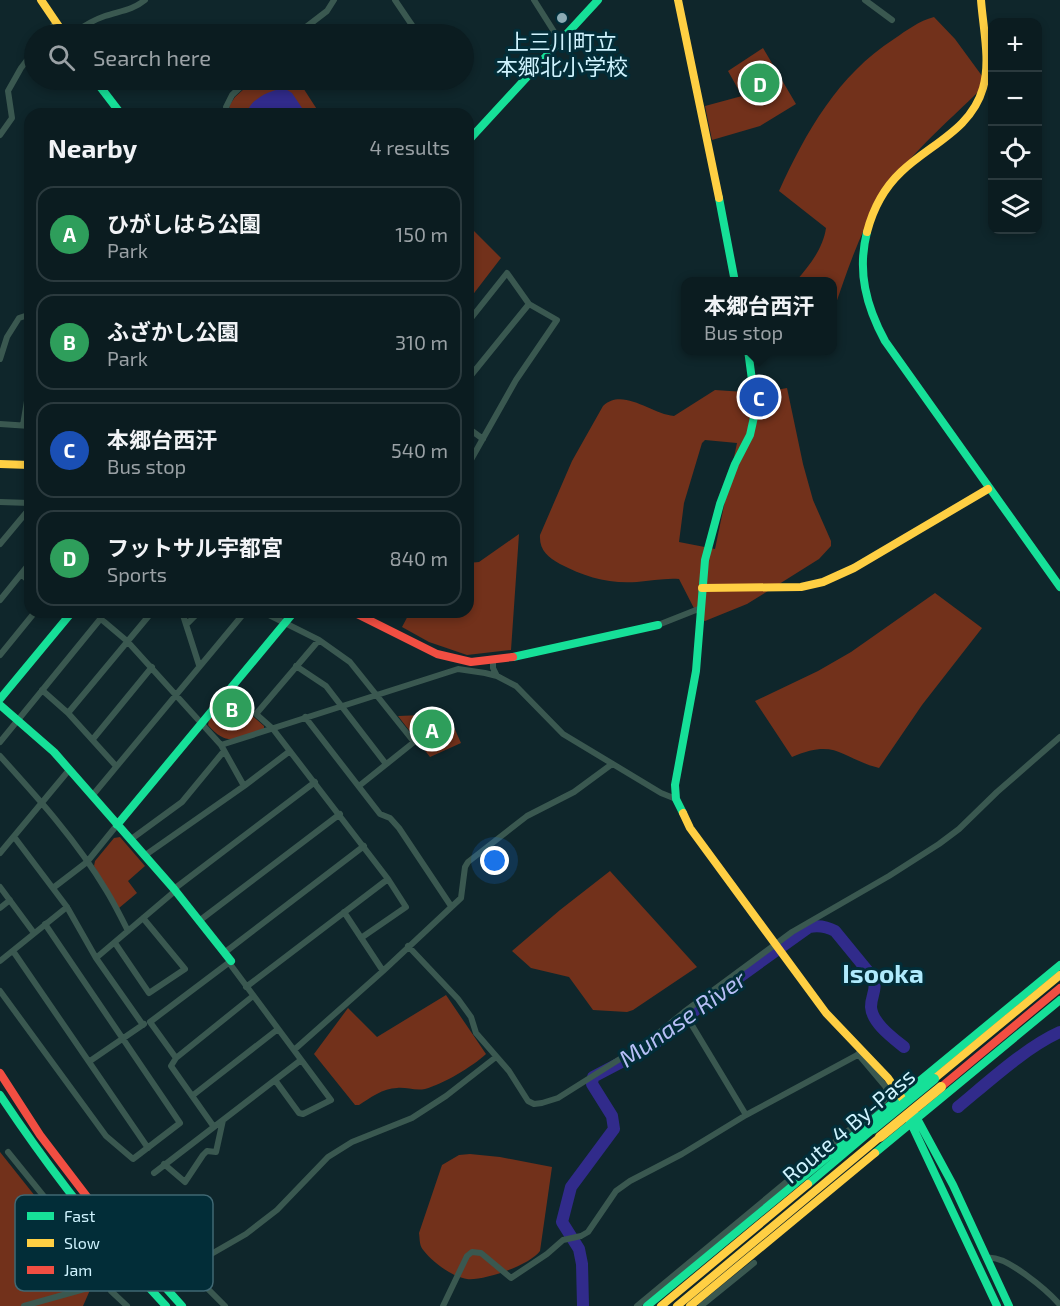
<!DOCTYPE html>
<html lang="en">
<head>
<meta charset="utf-8">
<style>
	body { margin:0; font-family:"Exo 2","Noto Sans JP",sans-serif; background:#142529; color:#f1f3f6 }
	.controls { position:absolute; right:18px; top:18px; display:grid; overflow:hidden; border-radius:12px; box-shadow:0 3px 9px #0003 }
	.controls button { width:54px; height:54px; display:grid; place-items:center; padding:0; border:0; border-bottom:2px solid #2b3a3e; background:#0b1c20; color:#f1f3f6; font:30px sans-serif }
	.you { position:absolute; left:495px; top:861px; width:21px; height:21px; margin:-15px; border:4px solid #fff; border-radius:50%; background:#1a73e8; box-shadow:0 0 0 9px #1a73e833 }
	.badge { display:grid; place-items:center; width:39px; height:39px; border-radius:50%; background:#8cabb4; color:#fff; font-size:20px; font-weight:700 }
	.pin { position:absolute; translate:-50% -50%; border:3px solid #fff; box-shadow:0 2px 6px #0006 }
	.popup { position:absolute; left:681px; top:277px; width:156px; height:78px; box-sizing:border-box; display:grid; place-content:center; border-radius:12px; background:#0b1c20; filter:drop-shadow(0 2px 4px #0005); font-size:20px; white-space:nowrap; color:#9aa1a5 }
	.popup b { font-size:22px; color:#f1f3f6 }
	.popup::after { content:''; position:absolute; left:50%; top:100%; margin-left:-12px; border:12px solid transparent; border-top-color:#0b1c20 }
	.list { margin:0; padding:0; list-style:none }
	h2 { display:flex; justify-content:space-between; align-items:center; height:78px; margin:0; padding:0 24px; font-size:26px }
	h2 small { font-size:20px; font-weight:400; color:#9aa1a5 }
	.list li { display:grid; grid-template-columns:39px 1fr auto; gap:18px; align-items:center; box-sizing:border-box; height:96px; margin:0 12px 12px; padding:0 12px; border:2px solid #2b3a3e; border-radius:18px }
	.list b { display:block; font-size:22px; white-space:nowrap }
	.list p { margin:0; font-size:20px; white-space:nowrap; color:#9aa1a5 }
	.list em { font-size:20px; font-style:normal; color:#9aa1a5 }
	.icon { flex:none; width:33px; height:33px; fill:none; stroke:currentColor; stroke-width:2; stroke-linecap:round; stroke-linejoin:round }
	.map { position:relative; flex:none; width:1060px; height:1306px; overflow:hidden }
	.search { position:absolute; background:#0b1c20; box-shadow:0 3px 9px #0003; left:24px; top:24px; width:450px; height:66px; display:flex; align-items:center; gap:15px; box-sizing:border-box; padding:0 21px; border-radius:33px; color:#9aa1a5; font-size:22px }
	.panel { position:absolute; background:#0b1c20; box-shadow:0 3px 9px #0003; left:24px; top:108px; width:450px; height:510px; border-radius:18px }
	.map>svg:first-child { display:block }
	.green { fill:#72311b; fill-rule:evenodd }
	.water { fill:#312b8b }
	.lines { fill:none; stroke-linecap:round; stroke-linejoin:round }
	.river { stroke:#312b8b; stroke-width:12 }
	.street-tunnel { stroke:#2c454b; stroke-width:6; stroke-dasharray:6 3; stroke-linecap:butt }
	.street { stroke:#3a5850; stroke-width:6 }
	.fast { stroke:#16e098; stroke-width:8 }
	.slow { stroke:#ffcf43; stroke-width:8 }
	.jam { stroke:#f24e42; stroke-width:8 }
	.fast-bridge { stroke:#16e098; stroke-width:10 }
	.slow-bridge { stroke:#ffcf43; stroke-width:10 }
	.poi-dot { fill:#8cabb4; stroke:#022d38; stroke-width:2 }
	.labels { text-anchor:middle; dominant-baseline:central; stroke-width:6; stroke-linejoin:round; paint-order:stroke }
	.poi-label { font-size:22px; fill:#cff3fe; stroke:#022d38 }
	.street-label { font-size:22px; fill:#cff3fe; stroke:#022d38 }
	.water-label { font-size:24px; font-style:italic; fill:#b7bff6; stroke:#022d38 }
	.quarter-label { font-size:26px; font-weight:bold; fill:#afeafc; stroke:#022d38 }
	.key { fill:#022d38; stroke:#406873; stroke-width:1.5 }
	.key-label { font-size:16px; fill:#cff3fe }
</style>
</head>
<body>
<div class="map">
<svg width="1060" height="1306" viewBox="0 0 1060 1306">
	<rect width="100%" height="100%" fill="#0f262b"/>
	<path class="green" d="M934,17L955,39L985,80L982,88C946,124 905,157 879,201C858,236 846,275 833,312L832,282L796,281C809,266 823,249 826,228L779,191C806,132 838,75 894,39C907,30 919,21 934,17Z
		M763,48L796,104L760,126L712,140L705,106L742,96L728,71Z
		M254,80H298L320,114H232L229,106L235,97Z
		M468,225L501,258L468,301Z
		M787,388L803,464L813,500L831,541V546L819,559L747,604L705,621L700,620L679,579C664,578 651,581 637,582C608,584 585,577 560,564C548,557 539,550 540,535L572,461L603,406C623,387 651,414 674,416L715,390L759,393ZM705,440L737,443L715,549L679,542L684,503L702,443Z
		M519,534L511,650L467,655L429,642L402,627L410,612H468V563L479,562Z
		M935,593L982,628L922,705L879,768C840,758 837,738 792,757L755,701L818,671L851,652Z
		M230,696L264,726V729C237,737 229,749 208,725L209,720Z
		M448,714L461,743L430,757L398,716Z
		M120,837L145,866L128,881L137,893L119,908L94,866L95,861L114,838Z
		M610,871L697,967L633,1010L627,1012L593,1010L569,977L531,968L512,951L560,910Z
		M446,995L486,1054C472,1067 443,1084 425,1089C415,1091 406,1087 397,1088C383,1088 370,1098 359,1105H355L314,1054L348,1008L377,1037Z
		M0,1152L97,1274L83,1306H0Z
		M470,1154L500,1157L552,1167L540,1251C530,1265 484,1281 467,1279C453,1277 432,1262 424,1251C419,1246 420,1240 419,1233L442,1165L459,1155Z"/>
	<path class="water" d="M284,88L292,93L306,114H247C249,99 271,90 284,88Z"/>
	<g class="lines">
		<path class="river" d="M958,1107C986,1084 1026,1047 1060,1032
			M583,1305L582,1264L579,1249L562,1222L571,1187L614,1129L612,1116L592,1084L593,1077L652,1046L710,998L809,927C819,925 826,926 835,931L871,975C879,990 871,993 871,1007C872,1023 893,1038 904,1047"/>
		<path class="street-tunnel" d="M149,1273L166,1269
			M120,1279L139,1275"/>
		<path class="street" d="M395,0L418,34
			M534,0L560,41
			M865,0L892,20
			M47,34L56,22
			M72,34C82,27 93,20 105,16C120,11 133,10 145,0
			M297,34L327,11L334,0
			M229,114L226,107L232,95L248,80
			M0,135L12,118L8,91L21,68L34,51
			M468,322L507,273L529,304L557,320L516,380L468,465
			M0,359L7,337L19,318L25,316L30,321
			M468,379L529,304
			M0,424L30,426
			M23,425L30,383
			M468,428L483,439
			M0,502L30,503
			M0,544L30,508
			M21,574L30,582
			M0,600L30,563
			M182,612L199,665
			M263,612L319,640L350,662L414,742L359,786
			M101,619L127,641L221,745L244,786
			M187,624L199,612
			M658,625L701,608
			M0,655L35,612
			M493,660V668L497,676
			M296,666L326,686L386,764
			M42,690L68,713L116,766
			M68,713L152,612
			M305,717L380,814L390,818L399,828L451,906
			M93,739L152,667
			M0,742L106,612
			M221,745L458,669L485,673L497,676L516,686L563,734L661,793L676,799
			M0,756C38,798 77,841 106,890C114,903 121,917 128,931
			M92,796L245,612
			M15,838L67,907L96,958L143,1025
			M130,840L182,802L224,751
			M0,853L69,770
			M144,856L244,786L290,751
			M0,887L34,933
			M53,888L87,862L117,825
			M174,889L315,782
			M0,908L10,900
			M344,912L383,971
			M199,921L340,814
			M361,938L406,907L388,879
			M115,943L149,993L185,969L143,918
			M408,946L458,999L471,1017L476,1033L509,1071L528,1101L534,1104L542,1103L558,1098L650,1040L684,1012L792,932L889,876L939,844L959,829L997,792L1060,737
			M13,951L148,1148
			M224,953L364,846
			M96,958L175,891
			M0,961L67,907
			M230,964L331,1100L303,1114L299,1113L275,1080
			M246,987L388,879L273,729L256,714L319,640
			M0,991L106,1136L133,1159L180,1123L45,924
			M684,1012L746,1115
			M294,1050L383,971L461,898L465,867L468,862L527,816L574,792L612,764
			M176,1058L253,996
			M90,1061L144,1024
			M192,1096L278,1029
			M214,1127L171,1066L176,1058L150,1022L231,961
			M8,1152L105,1272L111,1291L127,1306
			M164,1164L185,1182L203,1155L207,1151L216,1152L223,1120
			M154,1173L301,1060
			M988,1258C1006,1255 1048,1291 1060,1305
			M187,1268L225,1306
			M166,1269L187,1268L246,1234L277,1210L328,1157L352,1142L412,1118L446,1096L496,1057
			M24,1306L120,1279
			M443,1306L467,1256L472,1252L481,1253L511,1278L547,1254L563,1240L581,1236L588,1232L616,1191L630,1181L682,1154L746,1115L863,1052
			M637,1306L884,1101L888,1092L885,1086L858,1054
			M701,1306L754,1263"/>
		<path class="fast" d="M95,80L121,114
			M468,141L598,0
			M719,198L735,282
			M867,232C857,271 866,306 885,341L1060,587
			M513,657L658,625
			M0,699L72,612
			M0,705L54,752L174,889L231,961
			M683,813L676,799L675,785L696,671L705,560L720,504L735,464L750,435L754,417V395L748,350
			M117,825L294,612
			M0,1095C50,1170 104,1240 166,1306
			M914,1113L953,1185L1009,1306
			M909,1119L997,1306
			M875,1153L1060,1000
			M808,1184L873,1129
			M104,1219L182,1306
			M647,1306L1060,965"/>
		<path class="slow" d="M41,0L64,34
			M678,0L719,198
			M867,232C873,209 883,189 901,172C930,144 971,130 983,88C991,61 983,28 981,0
			M0,464L30,465
			M702,588L801,587L823,582L854,568L988,489
			M683,813L690,828L826,1013L888,1078L904,1101
			M934,1079L1060,975
			M661,1306L808,1184
			M677,1306L880,1137
			M690,1306L875,1153"/>
		<path class="jam" d="M353,612L437,654L471,662L513,657
			M0,1073L40,1135L104,1219
			M941,1087L1060,988"/>
		<path class="fast-bridge" d="M873,1129L934,1079"/>
		<path class="slow-bridge" d="M880,1137L941,1087"/>
	</g>
	<circle class="poi-dot" cx="562" cy="18" r="6"/>
	<g class="labels">
		<g class="poi-label">
			<text x="562" y="41">上三川町立<tspan x="562" dy="25">本郷北小学校</tspan></text>
		</g>
		<g class="street-label">
			<text transform="translate(848 1125) rotate(-40)">Route 4 By-Pass</text>
		</g>
		<g class="water-label">
			<text transform="translate(682 1018) rotate(-35)">Munase River</text>
		</g>
		<g class="quarter-label">
			<text x="883" y="972">Isooka</text>
		</g>
	</g>
	<rect x="15" y="1195" width="198" height="96" rx="9" class="key"/>
	<rect x="27" y="1212" width="27" height="8" fill="#16e098"/>
	<rect x="27" y="1239" width="27" height="8" fill="#ffcf43"/>
	<rect x="27" y="1266" width="27" height="8" fill="#f24e42"/>
	<g class="key-label">
		<text x="64" y="1222">Fast</text>
		<text x="64" y="1249">Slow</text>
		<text x="64" y="1276">Jam</text>
	</g>
</svg>
<div class="controls">
<button>+</button>
<button>−</button>
<button><svg class="icon" aria-label="locate" viewBox="0 0 24 24"><circle cx="12" cy="12" r="6"/><path d="M12 2v4M12 18v4M2 12h4M18 12h4"/></svg></button>
<button><svg class="icon" aria-label="layers" viewBox="0 0 24 24"><path d="M12 4l9 5-9 5-9-5zM3 14l9 5 9-5"/></svg></button>
</div>
<div class="you"></div>
<div class="pin badge" style="left:432px;top:729px;background:#2e9e5b">A</div>
<div class="pin badge" style="left:232px;top:708px;background:#2e9e5b">B</div>
<div class="pin badge" style="left:759px;top:397px;background:#1a4fb4">C</div>
<div class="popup"><b>本郷台西汗</b>Bus stop</div>
<div class="pin badge" style="left:760px;top:83px;background:#2e9e5b">D</div>
<div class="search"><svg class="icon" aria-label="search" viewBox="0 0 24 24"><circle cx="10" cy="10" r="6"/><path d="M15 15l6 6"/></svg>Search here</div>
<section class="panel">
<h2>Nearby<small>4 results</small></h2>
<ul class="list">
<li><span class="badge" style="background:#2e9e5b">A</span><div><b>ひがしはら公園</b><p>Park</p></div><em>150 m</em></li>
<li><span class="badge" style="background:#2e9e5b">B</span><div><b>ふざかし公園</b><p>Park</p></div><em>310 m</em></li>
<li><span class="badge" style="background:#1a4fb4">C</span><div><b>本郷台西汗</b><p>Bus stop</p></div><em>540 m</em></li>
<li><span class="badge" style="background:#2e9e5b">D</span><div><b>フットサル宇都宮</b><p>Sports</p></div><em>840 m</em></li>
</ul>
</section>
</div>
</body>
</html>
